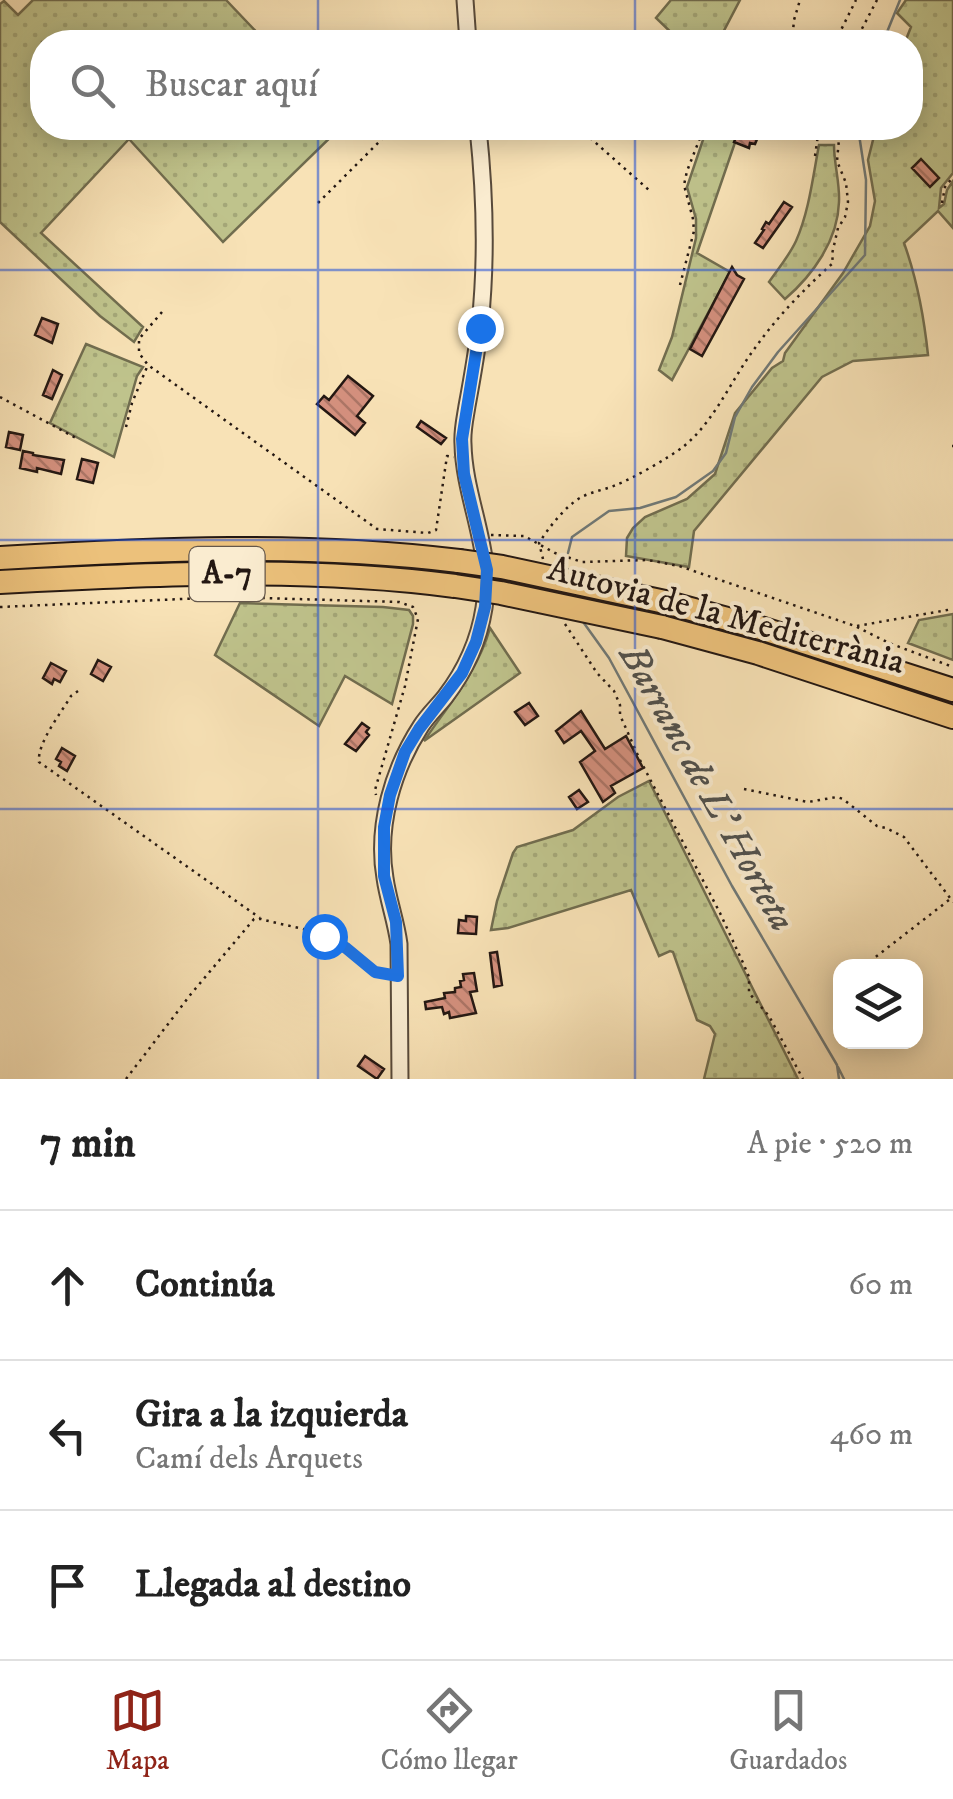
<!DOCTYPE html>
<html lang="es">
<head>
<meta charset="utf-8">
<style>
	body { margin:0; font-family:"IM FELL DW Pica",serif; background:#f2f2f2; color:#222 }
	.controls { position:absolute; right:30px; bottom:30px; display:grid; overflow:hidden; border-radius:20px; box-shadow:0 5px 25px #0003 }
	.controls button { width:90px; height:90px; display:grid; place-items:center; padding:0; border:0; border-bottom:2px solid #e0e0e0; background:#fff; color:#222; font:50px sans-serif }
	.stop { position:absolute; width:30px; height:30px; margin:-22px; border:8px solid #1a73e8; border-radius:50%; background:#fff }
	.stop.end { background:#1a73e8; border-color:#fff; box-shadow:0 2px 10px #0008 }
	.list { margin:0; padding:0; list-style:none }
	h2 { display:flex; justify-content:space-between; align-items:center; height:130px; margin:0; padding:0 40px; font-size:42px }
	h2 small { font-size:32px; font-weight:400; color:#767676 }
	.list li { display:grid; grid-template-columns:65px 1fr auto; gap:30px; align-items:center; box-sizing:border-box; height:150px; padding:0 40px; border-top:2px solid #e0e0e0 }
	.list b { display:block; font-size:38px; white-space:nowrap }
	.list p { margin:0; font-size:32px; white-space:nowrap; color:#767676 }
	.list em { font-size:32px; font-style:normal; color:#767676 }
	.icon { flex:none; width:55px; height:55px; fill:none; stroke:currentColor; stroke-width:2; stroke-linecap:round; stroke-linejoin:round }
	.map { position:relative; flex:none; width:953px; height:1079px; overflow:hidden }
	.search { position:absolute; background:#fff; box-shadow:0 5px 25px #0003; left:30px; right:30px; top:30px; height:110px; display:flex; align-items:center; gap:25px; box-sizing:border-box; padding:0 35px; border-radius:40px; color:#767676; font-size:38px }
	.sheet { height:580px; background:#fff }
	nav { display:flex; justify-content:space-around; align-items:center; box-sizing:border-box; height:140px; border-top:2px solid #e0e0e0; background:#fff; font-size:28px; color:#767676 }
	nav a { display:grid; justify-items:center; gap:5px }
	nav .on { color:#8f2418 }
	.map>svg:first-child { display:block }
	.grass { fill:url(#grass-dots); stroke:#716d4f; stroke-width:2.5 }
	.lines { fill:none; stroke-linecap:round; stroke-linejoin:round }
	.stream { stroke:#707977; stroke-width:2.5 }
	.building { fill:url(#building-back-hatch); stroke:#231712; stroke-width:2.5 }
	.minor-casing { stroke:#584a3b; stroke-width:19 }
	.highway-casing { stroke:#231712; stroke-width:26 }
	.path { stroke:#231712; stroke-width:2.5; stroke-dasharray:2.5 5; stroke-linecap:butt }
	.minor { stroke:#faecd0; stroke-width:15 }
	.highway { stroke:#ecc17b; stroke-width:22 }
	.highway-bridge-casing { stroke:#231712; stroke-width:26; stroke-linecap:butt }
	.highway-bridge { stroke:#ecc17b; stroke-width:22 }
	.route { stroke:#1a73e8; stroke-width:12 }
	.grid { fill:none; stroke:#1d4ed8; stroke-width:2.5; stroke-opacity:0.55 }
	.labels { text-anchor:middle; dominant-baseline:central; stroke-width:8; stroke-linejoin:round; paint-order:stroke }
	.shield { fill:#faecd0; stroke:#64574b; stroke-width:2.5 }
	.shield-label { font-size:32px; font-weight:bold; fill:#231712 }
	.street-label { font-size:35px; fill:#231712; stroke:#faecd0 }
	.water-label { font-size:38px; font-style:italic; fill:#50504d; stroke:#faecd0 }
</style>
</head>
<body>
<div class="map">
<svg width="953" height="1079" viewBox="0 0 953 1079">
	<defs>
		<pattern id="grass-dots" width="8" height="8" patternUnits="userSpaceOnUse" patternTransform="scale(2.5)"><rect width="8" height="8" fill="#bfc38c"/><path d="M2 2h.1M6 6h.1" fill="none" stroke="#a4a778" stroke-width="1.8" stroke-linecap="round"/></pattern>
		<pattern id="building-back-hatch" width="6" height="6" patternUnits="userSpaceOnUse" patternTransform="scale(2.5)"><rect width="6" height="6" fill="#d4907e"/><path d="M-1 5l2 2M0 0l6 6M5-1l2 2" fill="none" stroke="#ac7566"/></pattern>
	</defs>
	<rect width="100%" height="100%" fill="#f8e2b6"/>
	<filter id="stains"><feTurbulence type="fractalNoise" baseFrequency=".002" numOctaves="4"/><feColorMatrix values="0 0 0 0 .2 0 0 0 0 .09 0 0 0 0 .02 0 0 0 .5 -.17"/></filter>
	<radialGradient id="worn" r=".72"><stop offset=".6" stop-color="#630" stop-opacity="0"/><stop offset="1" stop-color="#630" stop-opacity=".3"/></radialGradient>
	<path class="grass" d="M33,0H226L266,42H42V128H340L223,242L129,139L41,233L143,327L134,342L100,316L0,222V4L4,1L18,15Z
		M671,0H740L718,42H681L656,18Z
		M906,0H953V173L941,188L939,208L944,204L947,190L953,181V228L938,211L904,243C917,279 924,317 928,355L853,361L822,377L694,531L689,567L626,556L627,538L633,528L645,517L687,499L715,474L735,413L772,368L783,361L785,353L843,273L870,226L875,201L868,160L876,128H910V42H905L911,27L897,13Z
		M707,128H740L697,253L730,272L672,380L659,370L672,337L696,238V219L687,187Z
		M819,145H834C834,164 840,183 839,202C838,240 813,275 785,299L769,282C778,269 789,256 796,241C809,212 813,176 819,145Z
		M86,344L143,367L137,376L114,457L50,423Z
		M240,603L383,607L409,610L413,616V624L392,704L345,676L319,726L215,655Z
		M953,614V660L908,643L919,620Z
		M490,628L520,673L424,741C449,704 478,671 490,628Z
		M649,781L798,1079H704L715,1034L710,1026L697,1020L673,952L670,951L659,956L631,890L508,928L491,930L497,901L513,853L517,847L573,830L618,797Z"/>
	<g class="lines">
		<path class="stream" d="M883,42L900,0
			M568,553L572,537L609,511L640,508L676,497L713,471L726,453L735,417L752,387L778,352L865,255L866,180L858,128
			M581,619L609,658L732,886L837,1065L839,1079
			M838,1067L844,1079"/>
	</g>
	<path class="building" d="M740,128L760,132L755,144L750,143L749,148L734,142Z
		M921,159L939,178L930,187L912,168Z
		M784,202L792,207L763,248L755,243L764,230L762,229L766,222L769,224Z
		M732,267L737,275L744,279L702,356L690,349Z
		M42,318L58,324L52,343L35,335Z
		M53,370L62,375L52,399L43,395Z
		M348,376L373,396L357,416L365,423L355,435L317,404L324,396L329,400Z
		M421,421L446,438L441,444L417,427Z
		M9,432L23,435L20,450L6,447Z
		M23,451L33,453V455L64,460L61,474L37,468V472L20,468Z
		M82,459L98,463L93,483L77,479Z
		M98,660L111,667L103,681L91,674Z
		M51,663L66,671L60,682L54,679L52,684L43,678Z
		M529,703L538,716L525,725L515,712Z
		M581,711L605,749L626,736L643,768L611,786L615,793L603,802L580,762L595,751L581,731L564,743L556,731Z
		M362,723L369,728L366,732L369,735L356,751L345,744Z
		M62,748L75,756L67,771L59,766L61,762L56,759Z
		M579,790L588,802L577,809L569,797Z
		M466,916L477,917L476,934L458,933L459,920L466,921Z
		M497,952L502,985L494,987L490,953Z
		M474,973L477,991L470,992L476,1013L450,1018L449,1012L444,1014L442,1007L426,1009L425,1002L445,998L444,993L455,992V988L461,987L460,981L464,980L463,974Z
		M365,1056L384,1069L377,1079L358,1066Z"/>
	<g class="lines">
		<g class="minor-casing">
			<path id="minor" d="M465,0L468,42
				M400,1079L399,944C396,921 388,900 385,878C376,826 393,769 421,726C428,715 437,707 445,697C465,671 479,640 484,608C494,552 464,499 463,444C462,431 465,419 467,406C472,379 477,351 480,324C487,258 485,194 478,128"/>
		</g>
		<g class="highway-casing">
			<path id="highway" d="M0,558C153,549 306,542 459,561
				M0,582C151,574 304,566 455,586
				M665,602L764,629L953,690
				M662,627L758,653L953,717"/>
		</g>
		<path class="path" d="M792,42L794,20L800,0
			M835,42L856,0
			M855,42L877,0
			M579,128L650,191
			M815,156L819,128
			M318,203L393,128
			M942,203L945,187L953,177
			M680,285L694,231L693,219L684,185L687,171L704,128
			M162,312L139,339V353L148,365L377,529L428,533L436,530L447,456L454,457
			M0,397L76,438
			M126,427L132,403L147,367
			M952,446H953
			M491,535L524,536L555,553L582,562L648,560L679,566L855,626L889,643L953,667
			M543,559L539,543C548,529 560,513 574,502C586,492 602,491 616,485C634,478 668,458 683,447C715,421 731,380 755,348C777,317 805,288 833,263L832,254L838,228L845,217L848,202L846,183L837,161L840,128
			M0,607L227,597L399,602L413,607L418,619L405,686L375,790L376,795
			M565,624L597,673L614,691L620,705V715L640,760L720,913L744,965L749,977V993L769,1016L803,1079
			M857,626L953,609
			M78,691L71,696C61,713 37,743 39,762L260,918
			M744,789L808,802L837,797L843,799L877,826L886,828L904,837L953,902
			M864,966L949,900
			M126,1079L191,994L254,919H261C282,925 305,928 325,936C348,946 363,968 387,975"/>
		<use href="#minor" class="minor"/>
		<use href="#highway" class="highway"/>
		<g class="highway-bridge-casing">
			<path id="highway-bridge" d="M459,561L502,567L665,602
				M455,586L501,593L662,627"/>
		</g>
		<use href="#highway-bridge" class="highway-bridge"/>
	</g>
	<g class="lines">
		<path class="route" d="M324,936L346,948L375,972L398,976L396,922L384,876V827L390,795L405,752L419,729L462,673L476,642L485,607L487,570L464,474L462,439L480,328"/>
	</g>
	<path class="grid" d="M318,0V42M635,0V42M318,128V1079M635,128V1079M0,270H953M0,540H953M0,809H953"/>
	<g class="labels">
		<rect class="shield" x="189.5" y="547" width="75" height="54" rx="8"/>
		<g class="shield-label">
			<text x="227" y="574">A-7</text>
		</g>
		<g class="street-label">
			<text transform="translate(726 616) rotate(15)">Autovia de la Mediterrània</text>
		</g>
		<g class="water-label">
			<text transform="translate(707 788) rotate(61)">Barranc de L' Horteta</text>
		</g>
	</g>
	<rect width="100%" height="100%" filter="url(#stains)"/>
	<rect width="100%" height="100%" fill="url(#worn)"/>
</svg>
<div class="controls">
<button><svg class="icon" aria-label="layers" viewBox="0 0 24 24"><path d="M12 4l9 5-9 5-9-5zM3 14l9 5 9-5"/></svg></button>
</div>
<div class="stop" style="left:324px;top:936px"></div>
<div class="stop end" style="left:480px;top:328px"></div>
<div class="search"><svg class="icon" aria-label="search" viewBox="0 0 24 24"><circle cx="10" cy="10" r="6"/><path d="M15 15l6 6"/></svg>Buscar aquí</div>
</div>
<section class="sheet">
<h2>7 min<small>A pie · 520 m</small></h2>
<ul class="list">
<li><svg class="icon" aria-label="ahead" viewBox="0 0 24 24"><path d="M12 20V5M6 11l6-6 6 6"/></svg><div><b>Continúa</b></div><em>60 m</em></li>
<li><svg class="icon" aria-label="left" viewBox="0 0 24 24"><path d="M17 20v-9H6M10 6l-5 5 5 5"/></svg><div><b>Gira a la izquierda</b><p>Camí dels Arquets</p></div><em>460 m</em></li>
<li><svg class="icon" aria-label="arrive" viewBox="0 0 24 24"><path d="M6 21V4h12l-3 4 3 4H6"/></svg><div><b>Llegada al destino</b></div></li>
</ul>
</section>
<nav>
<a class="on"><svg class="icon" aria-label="map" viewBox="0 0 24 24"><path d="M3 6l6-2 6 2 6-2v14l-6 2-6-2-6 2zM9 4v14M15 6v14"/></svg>Mapa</a>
<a><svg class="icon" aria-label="directions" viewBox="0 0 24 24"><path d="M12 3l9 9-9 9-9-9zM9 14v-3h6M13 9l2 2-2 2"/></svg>Cómo llegar</a>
<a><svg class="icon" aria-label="saved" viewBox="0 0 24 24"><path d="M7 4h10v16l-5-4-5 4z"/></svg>Guardados</a>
</nav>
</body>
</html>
